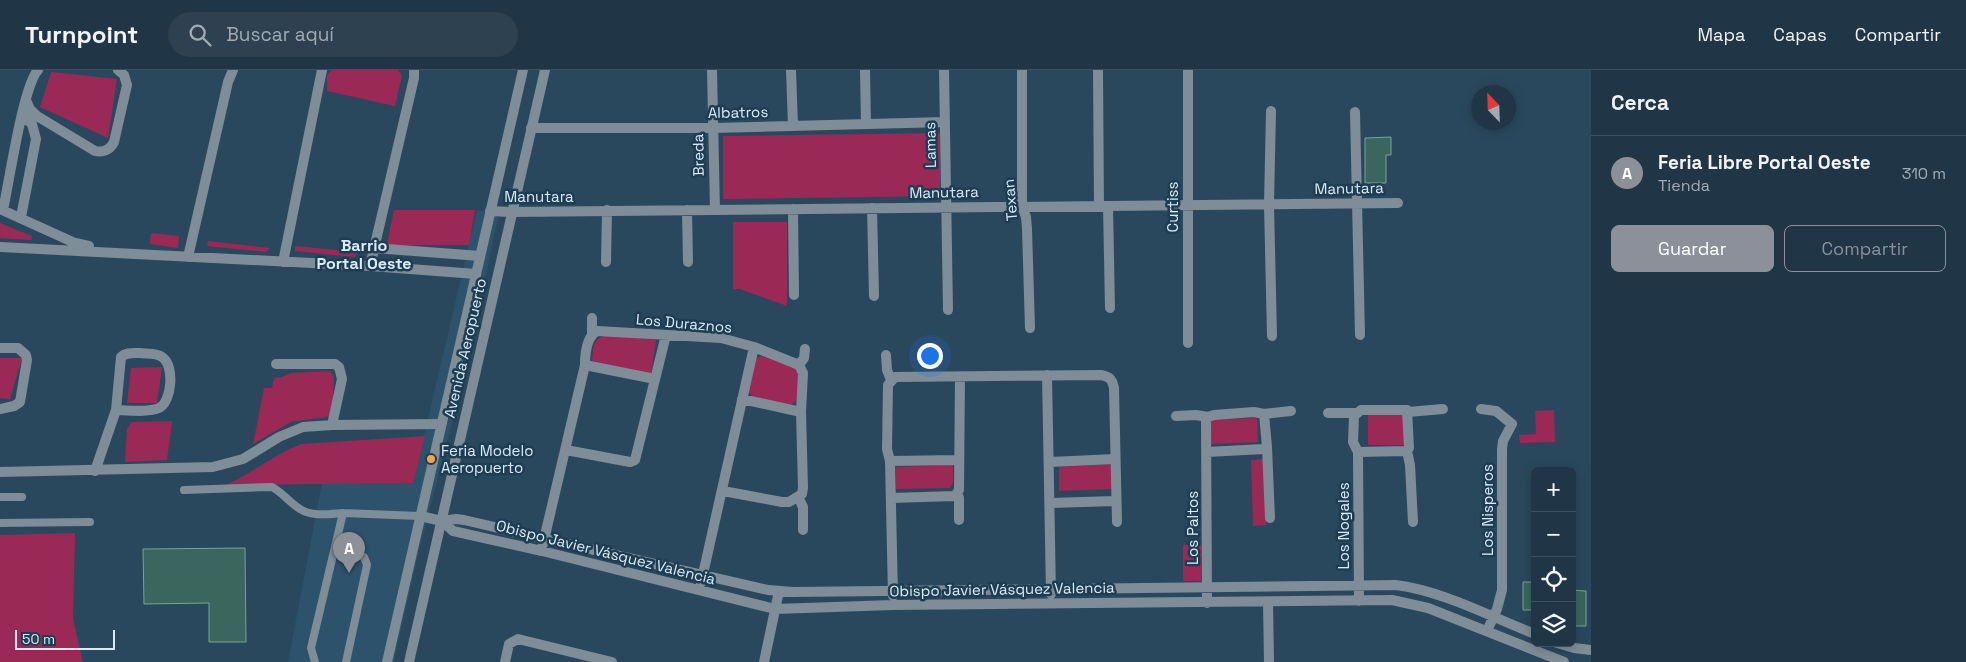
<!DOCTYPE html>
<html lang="es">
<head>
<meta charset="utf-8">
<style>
	body { margin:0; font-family:"Space Grotesk",sans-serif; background:#2d4151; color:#f1f3f6 }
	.controls { position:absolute; right:15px; bottom:15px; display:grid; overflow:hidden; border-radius:8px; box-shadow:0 2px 12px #0003 }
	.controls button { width:45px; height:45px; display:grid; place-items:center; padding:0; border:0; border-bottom:1px solid #3d505f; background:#203646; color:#f1f3f6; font:25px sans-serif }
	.compass { position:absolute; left:1471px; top:15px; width:45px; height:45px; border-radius:50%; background:#203646; box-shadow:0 2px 12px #0003; rotate:337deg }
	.scale { position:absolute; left:15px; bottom:12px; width:100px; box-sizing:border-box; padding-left:5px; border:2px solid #daebf8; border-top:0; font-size:14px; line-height:18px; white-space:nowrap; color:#daebf8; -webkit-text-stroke:4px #1f3d52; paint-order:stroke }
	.you { position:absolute; left:929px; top:285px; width:18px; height:18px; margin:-12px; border:4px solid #fff; border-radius:50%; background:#1a73e8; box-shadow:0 0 0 8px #1a73e833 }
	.badge { display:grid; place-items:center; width:32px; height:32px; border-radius:50%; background:#8c9099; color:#fff; font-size:16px; font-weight:700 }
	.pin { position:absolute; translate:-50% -41px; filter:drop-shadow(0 1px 2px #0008) }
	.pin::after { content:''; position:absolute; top:26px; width:18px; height:15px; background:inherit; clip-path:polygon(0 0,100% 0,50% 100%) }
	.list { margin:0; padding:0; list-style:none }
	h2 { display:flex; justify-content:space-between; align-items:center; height:65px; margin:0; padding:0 20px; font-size:21px }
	h2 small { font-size:16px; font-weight:400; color:#a2abb3 }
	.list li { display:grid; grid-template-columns:32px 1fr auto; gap:15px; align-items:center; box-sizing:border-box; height:75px; padding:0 20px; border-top:1px solid #3d505f }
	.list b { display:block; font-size:19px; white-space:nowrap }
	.list p { margin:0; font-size:16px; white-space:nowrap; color:#a2abb3 }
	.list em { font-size:16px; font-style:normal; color:#a2abb3 }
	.actions { display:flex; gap:10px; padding:15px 20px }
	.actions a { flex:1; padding:11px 0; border:1px solid #8c9099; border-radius:8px; text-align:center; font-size:18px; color:#8c9099 }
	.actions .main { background:#8c9099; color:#fff }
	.icon { flex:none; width:28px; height:28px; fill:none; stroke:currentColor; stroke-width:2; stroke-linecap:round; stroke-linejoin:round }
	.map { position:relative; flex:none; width:1591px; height:592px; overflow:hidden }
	header { display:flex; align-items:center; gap:30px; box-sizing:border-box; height:70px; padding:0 25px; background:#203646; border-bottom:1px solid #3d505f }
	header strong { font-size:24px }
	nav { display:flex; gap:28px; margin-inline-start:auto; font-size:18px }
	.search { width:350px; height:45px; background:#2d4151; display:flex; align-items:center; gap:12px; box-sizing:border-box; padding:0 18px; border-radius:28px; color:#a2abb3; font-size:19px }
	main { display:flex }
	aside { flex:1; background:#203646 }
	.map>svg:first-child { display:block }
	.built { fill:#2d526c }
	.green { fill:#9a2956 }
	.building { fill:#3a665e; stroke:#76a49a }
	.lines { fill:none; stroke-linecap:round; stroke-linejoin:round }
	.service { stroke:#7e8d97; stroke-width:8 }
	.minor { stroke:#7e8d97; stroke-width:10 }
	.tertiary { stroke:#7e8d97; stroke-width:10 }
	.poi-dot { fill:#f9a04d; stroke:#1f3d52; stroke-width:2 }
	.labels { text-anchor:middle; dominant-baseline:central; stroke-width:5; stroke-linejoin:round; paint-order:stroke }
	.street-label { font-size:15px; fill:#daebf8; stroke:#1f3d52 }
	.poi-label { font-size:15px; fill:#daebf8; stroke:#1f3d52; text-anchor:start }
	.neighbourhood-label { font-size:16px; font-weight:bold; fill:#daebf8; stroke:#1f3d52 }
</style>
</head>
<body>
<header>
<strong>Turnpoint</strong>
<div class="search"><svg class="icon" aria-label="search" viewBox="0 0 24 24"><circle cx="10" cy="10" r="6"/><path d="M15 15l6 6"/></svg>Buscar aquí</div>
<nav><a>Mapa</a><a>Capas</a><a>Compartir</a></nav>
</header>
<main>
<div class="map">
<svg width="1591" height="592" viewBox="0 0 1591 592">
	<rect width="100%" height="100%" fill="#2a485d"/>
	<path class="built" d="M477,140L499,143L467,294L416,493L394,592H288L322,413H413Z"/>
	<path class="green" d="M332,0H398L402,5L395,36L327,21V5Z
		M51,2L117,9L108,68L40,37Z
		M940,63V126L723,129V66Z
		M394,140H475L469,175H387Z
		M733,152H787V236L740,219H733Z
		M0,153L32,166L31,170L0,168Z
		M151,163L179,166L178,178L150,174Z
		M208,171L270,178L266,182L207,176Z
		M295,176L358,182L354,187L295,181Z
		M605,265L656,270L651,304L592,291C593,280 592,270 605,265Z
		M764,285L794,296L799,304L797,330L790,336L753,327L746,318L755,289Z
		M0,288H22L10,329L0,328Z
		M162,297L157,333H127L131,298Z
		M330,301L334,306L332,346L291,352L253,374L264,318H272L274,308L282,307L291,303Z
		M1554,340L1555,372L1520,373L1519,365L1536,364L1535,341Z
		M1404,344L1405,375H1368V345Z
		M1257,348L1258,372L1211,374L1210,350Z
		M172,351L167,390L125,392L127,360L131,352Z
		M425,366L413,413L226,415C252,403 274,385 301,374Z
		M1264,389L1266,455L1253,456L1251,390Z
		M1112,394L1113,419L1059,421V397Z
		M953,395V412L950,418L896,419V397Z
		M75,463L73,549L83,592H0V465Z
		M1183,475H1201V511H1183Z"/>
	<path class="building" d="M1391,67V85H1386V113H1365V68Z
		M245,478L246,572H209V533L144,534L143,479Z
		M1523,512H1535V540H1523Z
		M1572,520L1586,521V556H1572Z"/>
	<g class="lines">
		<path class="service" d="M184,420L272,417C283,423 290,433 300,439C312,447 329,444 343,443
			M0,427H22
			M0,453L90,452
			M335,476L364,487L367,495L346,592
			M315,592L311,578L343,443L420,446"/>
		<path class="minor" d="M712,0L715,140
			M791,0L793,56
			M865,0L866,54
			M944,0L948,240
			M1022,0V136L1026,147L1027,159L1030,258
			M1098,0L1099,136
			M1188,0V273
			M26,30L30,39L37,46L95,81C103,83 110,80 114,72L127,15L124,5L118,0
			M1271,41L1269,134L1272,266
			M1355,42L1360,265
			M531,58H713L945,52
			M1108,136L1110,238
			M872,138L874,226
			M0,139L75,173L89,176
			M793,139L794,225
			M3,140C9,113 23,16 38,0
			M687,140L688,192
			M490,141L512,142L1398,133
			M21,147L36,69L32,54L23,46
			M0,177L370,196L476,204
			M374,178L480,186
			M188,187L228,12L233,0
			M283,192L322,0
			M606,192L607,140
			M370,196L414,8V0
			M592,248V264
			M0,278H18L26,285L27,290L20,332L14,336L0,339
			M886,285L887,300L891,310
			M276,294H335L339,297L342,309L332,355
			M585,295L655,309
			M799,295L804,288L805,279
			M1047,305L1051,524
			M742,329L801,342
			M1481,339L1496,341L1512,354L1503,371L1502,379V520L1497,539L1487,561
			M1408,342L1443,339
			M1328,343H1356
			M1264,344L1291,341
			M1176,346L1196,345L1208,347
			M1267,377L1270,448
			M566,380L630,392L635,390L666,265
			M1407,381L1410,395L1413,452
			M1358,382L1407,381L1409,378L1407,340H1361L1354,346L1353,372L1358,382L1359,531
			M890,391L959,390
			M1050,392L1115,389
			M95,401L116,340L121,287C126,282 133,283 140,283C146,284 157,283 162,287C175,295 172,332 159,338C147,343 128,340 116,340
			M0,402L213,397L243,389L279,367L303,357L332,355L441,354
			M723,421L782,432H789L802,424L803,418L801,342L803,303L799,295
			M957,424L959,428V450
			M798,427L803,437V460
			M891,428L955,426L959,420L960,307
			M1050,433L1115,431
			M420,446L442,451L456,449L464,450L768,520L793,522L1396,515C1443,521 1491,547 1535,564
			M442,451L453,461L542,481L775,539L893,535L1392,530L1428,538L1564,592
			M543,474L585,295C585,284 586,267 597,261L721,268L754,277L799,295
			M701,513L754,277
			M893,526L890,391L887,379L888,315L895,307L1101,305C1110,307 1112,309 1114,318L1117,452
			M1268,532L1269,592
			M1207,533L1206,349L1208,347L1214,345L1254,342L1264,344L1267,377L1264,379L1207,382
			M1557,573L1574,578L1591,580
			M505,592L509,574L518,569L612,592
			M764,592L779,521"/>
		<path class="tertiary" d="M387,592L523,0
			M409,592L545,0"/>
	</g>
	<circle class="poi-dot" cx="431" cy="389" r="5"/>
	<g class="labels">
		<g class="street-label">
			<text transform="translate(738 42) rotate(-1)">Albatros</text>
			<text transform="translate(930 75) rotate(-91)">Lamas</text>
			<text transform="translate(698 85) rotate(-91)">Breda</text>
			<text transform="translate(1349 118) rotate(-1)">Manutara</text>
			<text transform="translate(944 122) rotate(-1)">Manutara</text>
			<text x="539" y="126">Manutara</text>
			<text transform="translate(1010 130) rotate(-95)">Texan</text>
			<text transform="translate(1172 137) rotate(-90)">Curtiss</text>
			<text transform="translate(684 253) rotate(5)">Los Duraznos</text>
			<text transform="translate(465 278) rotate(-77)">Avenida Aeropuerto</text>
			<text transform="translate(1487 440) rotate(-90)">Los Nisperos</text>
			<text transform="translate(1343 456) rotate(-90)">Los Nogales</text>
			<text transform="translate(1192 458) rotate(-90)">Los Paltos</text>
			<text transform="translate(606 482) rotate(14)">Obispo Javier Vásquez Valencia</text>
			<text transform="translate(1002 519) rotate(-1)">Obispo Javier Vásquez Valencia</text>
		</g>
		<g class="poi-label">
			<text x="441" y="380">Feria Modelo<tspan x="441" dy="17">Aeropuerto</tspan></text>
		</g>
		<g class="neighbourhood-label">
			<text x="364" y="175">Barrio<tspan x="364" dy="18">Portal Oeste</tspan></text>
		</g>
	</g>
</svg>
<div class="controls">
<button>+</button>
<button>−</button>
<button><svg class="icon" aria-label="locate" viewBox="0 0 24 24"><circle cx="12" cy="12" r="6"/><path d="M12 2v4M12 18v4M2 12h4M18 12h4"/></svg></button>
<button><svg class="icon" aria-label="layers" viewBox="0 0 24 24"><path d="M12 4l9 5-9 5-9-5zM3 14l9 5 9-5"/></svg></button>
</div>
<svg class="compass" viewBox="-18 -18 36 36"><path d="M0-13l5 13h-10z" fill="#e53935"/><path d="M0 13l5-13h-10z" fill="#a2abb3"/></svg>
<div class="scale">50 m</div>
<div class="you"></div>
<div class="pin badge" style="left:349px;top:503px">A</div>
</div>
<aside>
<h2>Cerca<small></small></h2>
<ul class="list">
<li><span class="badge">A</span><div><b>Feria Libre Portal Oeste</b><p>Tienda</p></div><em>310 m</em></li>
</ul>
<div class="actions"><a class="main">Guardar</a><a>Compartir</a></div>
</aside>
</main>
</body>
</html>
